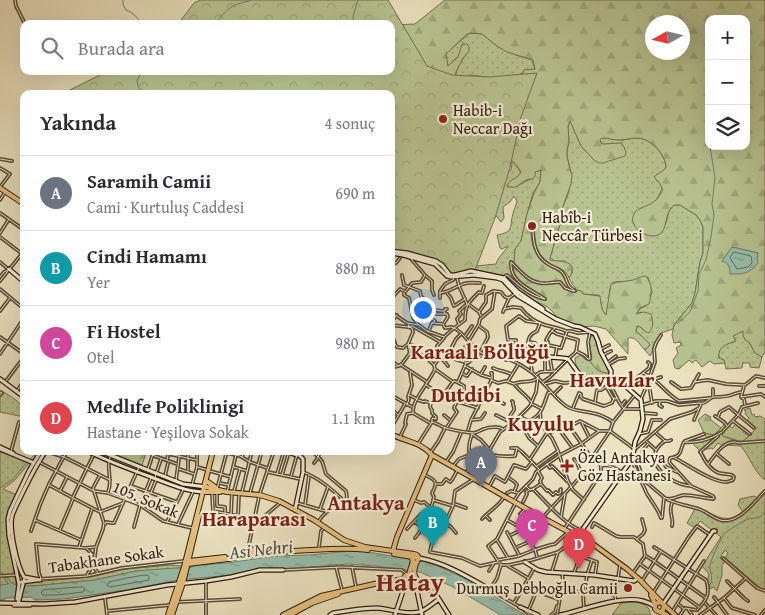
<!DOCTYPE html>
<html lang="tr">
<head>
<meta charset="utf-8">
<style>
	body { margin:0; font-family:"Gentium Book Plus",serif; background:#f2f2f3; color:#2b2b33 }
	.controls { position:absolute; right:15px; top:15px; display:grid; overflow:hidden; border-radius:10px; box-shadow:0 5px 20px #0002 }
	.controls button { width:45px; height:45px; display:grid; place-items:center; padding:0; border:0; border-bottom:1px solid #e1e1e2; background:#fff; color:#2b2b33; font:25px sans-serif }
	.compass { position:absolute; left:645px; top:15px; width:45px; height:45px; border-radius:50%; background:#fff; box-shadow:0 5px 20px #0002; rotate:262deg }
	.you { position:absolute; left:422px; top:309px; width:18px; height:18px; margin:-12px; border:4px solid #fff; border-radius:50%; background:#1a73e8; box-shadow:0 0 0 8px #1a73e833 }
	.badge { display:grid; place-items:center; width:32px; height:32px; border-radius:50%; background:#8f2418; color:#fff; font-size:16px; font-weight:700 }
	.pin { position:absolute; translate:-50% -41px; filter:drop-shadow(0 1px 2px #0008) }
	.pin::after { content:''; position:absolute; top:26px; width:18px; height:15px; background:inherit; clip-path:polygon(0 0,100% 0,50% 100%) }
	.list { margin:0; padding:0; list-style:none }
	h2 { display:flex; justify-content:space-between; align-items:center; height:65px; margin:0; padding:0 20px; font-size:21px }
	h2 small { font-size:16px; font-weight:400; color:#7c7c81 }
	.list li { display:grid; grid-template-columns:32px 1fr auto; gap:15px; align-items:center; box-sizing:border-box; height:75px; padding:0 20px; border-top:1px solid #e1e1e2 }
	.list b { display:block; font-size:19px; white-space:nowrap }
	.list p { margin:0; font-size:16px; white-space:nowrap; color:#7c7c81 }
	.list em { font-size:16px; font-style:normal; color:#7c7c81 }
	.icon { flex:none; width:28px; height:28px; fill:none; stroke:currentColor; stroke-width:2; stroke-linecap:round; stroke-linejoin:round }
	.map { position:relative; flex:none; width:765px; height:615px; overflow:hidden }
	.search { position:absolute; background:#fff; box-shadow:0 5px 20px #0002; left:20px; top:20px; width:375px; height:55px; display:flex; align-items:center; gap:12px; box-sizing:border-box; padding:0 18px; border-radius:10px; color:#7c7c81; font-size:19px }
	.panel { position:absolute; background:#fff; box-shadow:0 5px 20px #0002; left:20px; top:90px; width:375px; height:365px; border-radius:10px }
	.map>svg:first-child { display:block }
	.grass { fill:url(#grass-dots); stroke:#74704e }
	.forest { fill:url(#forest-firs); stroke:#74704e; fill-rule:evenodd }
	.park { fill:url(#park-crowns); stroke:#74704e }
	.water { fill:url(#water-ripples); stroke:#6f7e6c }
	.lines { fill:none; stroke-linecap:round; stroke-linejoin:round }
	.shore { stroke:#646e5c; stroke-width:1 }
	.stream { stroke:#6f7e6c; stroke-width:1 }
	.street-casing { stroke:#5e4e38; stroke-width:4 }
	.secondary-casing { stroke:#2f1d0b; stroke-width:5.5 }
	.primary-casing { stroke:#2f1d0b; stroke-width:6 }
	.street { stroke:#f2ecd6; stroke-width:1 }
	.secondary { stroke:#f2ecd6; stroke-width:3 }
	.primary { stroke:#e6c180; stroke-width:4 }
	.poi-dot { fill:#8f2418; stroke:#f2ecd6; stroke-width:2 }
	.labels { text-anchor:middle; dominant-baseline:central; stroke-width:4.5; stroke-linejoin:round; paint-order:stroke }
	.poi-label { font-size:16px; fill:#2f1d0b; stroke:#f2ecd6; text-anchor:start }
	.street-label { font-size:16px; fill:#2f1d0b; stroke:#f2ecd6 }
	.water-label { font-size:18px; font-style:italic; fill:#4f4e3c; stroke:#f2ecd6 }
	.district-label { font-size:21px; font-weight:bold; fill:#7a1f14; stroke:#f2ecd6 }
	.town-label { font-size:26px; font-weight:bold; fill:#7a1f14; stroke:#f2ecd6 }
</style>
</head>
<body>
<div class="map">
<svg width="765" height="615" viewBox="0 0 765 615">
	<defs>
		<pattern id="grass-dots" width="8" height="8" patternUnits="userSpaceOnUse" patternTransform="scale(1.25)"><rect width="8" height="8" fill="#b8c391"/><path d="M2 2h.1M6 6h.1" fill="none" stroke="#9ea77c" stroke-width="1.8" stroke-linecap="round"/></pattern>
		<pattern id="forest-firs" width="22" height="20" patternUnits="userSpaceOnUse" patternTransform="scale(1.25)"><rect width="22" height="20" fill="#b8c391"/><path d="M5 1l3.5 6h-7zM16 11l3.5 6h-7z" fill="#9ea77c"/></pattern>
		<pattern id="park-crowns" width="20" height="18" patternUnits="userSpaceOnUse" patternTransform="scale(1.25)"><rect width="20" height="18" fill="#b8c391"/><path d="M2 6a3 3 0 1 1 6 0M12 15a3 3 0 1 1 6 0" fill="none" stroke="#9ea77c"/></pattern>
		<pattern id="water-ripples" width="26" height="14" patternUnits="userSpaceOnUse" patternTransform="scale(1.25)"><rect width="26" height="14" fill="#99bfad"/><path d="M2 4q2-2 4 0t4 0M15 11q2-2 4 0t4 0" fill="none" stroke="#7d9b8b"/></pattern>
	</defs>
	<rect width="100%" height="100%" fill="#ebe2c0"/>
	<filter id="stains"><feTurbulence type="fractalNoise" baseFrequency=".004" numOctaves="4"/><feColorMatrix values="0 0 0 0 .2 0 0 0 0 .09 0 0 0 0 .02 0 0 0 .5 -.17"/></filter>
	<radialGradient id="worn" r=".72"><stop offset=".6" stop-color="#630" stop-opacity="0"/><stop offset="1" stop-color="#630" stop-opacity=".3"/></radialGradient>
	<path class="grass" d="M470,33L482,34L497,46L516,55L532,60L535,69L524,70L523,73C517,75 511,78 504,78C488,80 471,76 455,79C456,68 462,59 469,51L455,59L448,67L445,54Z
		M570,120L581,146L594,160L614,144L603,145L601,143L600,140L602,138C609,138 616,140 622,140C628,139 633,138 638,138C651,139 666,155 666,168L663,172L657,174L656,180L661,184L662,189L656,201L648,206L637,230L646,234L653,236L666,223L669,211L674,205H680L696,215L700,220L703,227V253L700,262L695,293L692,303L674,325L673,329L661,333L650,356L644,349H646L648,342L636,331L637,326H639L646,332L641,312L636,314L641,308L646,306L652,292L648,277L632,281L614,282L610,289L607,315L603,312L599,295L583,294L581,291L576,290L575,287L572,284L569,278L572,273V269L565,261H555L550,258L561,221L562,209L569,192V164L567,157V149L569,143L568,126Z
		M510,159C532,181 513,173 507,186C518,190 523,180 533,179L535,172L541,170L540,182L533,193L527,214L521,241L515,249L514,263L511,277L471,269H447L496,264C498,257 504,253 508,246L502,249L500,248L497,235C515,232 509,226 513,214C514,209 516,206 517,201L514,196L510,202L503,207L504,218L501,222L494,213L507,173L511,170L512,164Z
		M743,330C747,340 753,352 762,357L759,368L750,367V363H743L742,368L726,369L724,360L719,358C716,344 729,345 736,340L733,336Z
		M580,355L585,359L589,360C594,367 599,373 609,373C598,393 575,376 575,358Z
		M0,390C7,394 19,400 23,409C24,410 24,415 24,417L0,412Z
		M750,408L752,415L754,414L755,417L760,416L765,419V480C755,473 749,456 741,446L727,445L724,447L718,443L713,449L711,448L700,451L692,443V441L708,440L704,433L715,435L726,422L729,425L722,435L723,436C739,443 745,442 756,428L747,421L749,418L745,414L746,412L744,410Z
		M0,449L30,462L15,480L3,489L17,495L7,520L16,585L12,583L8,585H0Z
		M765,494V590L762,589L725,558L728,553L725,550L720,558L725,562L722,565V575L717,591L713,587L710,589C708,585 707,578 709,574L702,566L721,537L700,521L695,528L687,523L695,509L697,507C714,514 726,526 743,512L738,505L740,499L754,496C759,499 760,497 765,494Z
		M170,565L183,566L182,568L136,571L95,580L33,586H25L26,583L31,582L91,577L126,569Z"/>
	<path class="forest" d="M445,0H765V353H764L762,357L755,353L749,342L745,340L743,335V331L733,336L736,341C728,344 717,346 719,358L724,360L725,363L714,364L710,361L702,367L696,360L692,363L689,360L679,369L675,368L673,360L678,353L676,348L681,345L680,342L674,343L672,335L674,325L692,303L695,293L700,262L703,253V227L700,220L696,215L680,205H674C663,214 669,230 658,235C647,240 627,226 634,214C638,205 654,208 661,193C663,190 663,189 661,186C660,182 656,180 654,177C658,173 662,172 666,168C666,155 652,139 638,138C631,138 625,140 618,140C613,140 608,138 602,138L600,140L601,143L603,144L621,143L624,147L626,152L625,156L603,163H599L594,160L581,146L570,121L568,126L569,143L567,149V157L572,176L571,184L562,209L561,221L550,258V260C561,262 580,260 569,278C566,270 561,269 554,266C536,256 534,244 534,225L531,224C530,239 533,256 547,264C551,267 557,269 561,272C566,277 566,284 572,289V292H576V290L581,291L583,294L600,296C601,303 601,310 606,315L611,284C618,281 626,282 633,280C638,278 641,276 646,276C653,286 652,293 649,304L640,308L636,314L644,312L651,314C653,321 654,327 649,333C644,332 642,326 637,326L636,331L648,342L650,345L646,349H644C639,344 636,336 628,338V354L606,329L594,326L577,327L558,318L551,310L546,306L531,299L513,287L511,280L514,263L515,249L521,241L527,214L534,193L540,182L541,170L535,172C535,173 536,175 535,176C533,180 530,179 527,180C518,183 518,190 507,186C509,179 518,179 521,172C515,161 505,155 495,147L391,25L415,24ZM709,19H746V146H709ZM652,22H682V52H652ZM470,33L482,34L497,46L507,52L533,60L535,69L524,70L523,73L514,77L503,79L470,75L467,77L455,79L456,72L463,58L469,51V47L467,44H462L458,57L448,66L446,54L466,35ZM732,247L758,253L757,258L730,268L726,262Z
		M591,336H594L609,373C598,373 595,368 589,360L592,358L589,341Z
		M705,414L711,417L710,419L721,428L714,435L704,433L698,420Z
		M737,423L745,428L743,432L749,436L743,441H739L723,436L722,435L729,425L732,428Z
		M113,451H147L142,465L112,453Z"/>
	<path class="park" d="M200,0H388L427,66L452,75L489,77L537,73L521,117L510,167L495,218L474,273L461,274L454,276L438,261L391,251V94H62L108,71H391V24H178L194,3Z
		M633,602C641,602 651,606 650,615H612L621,603Z"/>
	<path class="water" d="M732,247L758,253L757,258L758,263C749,274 744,274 730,274C730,267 729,263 722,261Z
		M350,551L374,553L426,562L435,565L464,578L525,615H501L451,586L420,572L376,566L347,564L287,569L270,568L256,570L232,575L179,580L127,590L64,599L39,600H35L31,597L7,598L3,600H0V585L8,584L4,578H8L12,583L16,585L33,586L95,580L136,571L175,568H189L197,565L227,563L275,556L309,555Z"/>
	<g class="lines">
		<path class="shore" d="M734,252L751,256L752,263L748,267L737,269L730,258Z
			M145,575L149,576V580L110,587L107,585L109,582L127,578Z
			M83,587L85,589L83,592L57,595H43L41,593L43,590Z"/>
		<path class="stream" d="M123,0V5L126,10C133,13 138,17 141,24
			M214,24C229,9 227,6 249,1L251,0
			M354,24L353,16L358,0
			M143,71L137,80L138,86L144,94
			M706,124L709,139
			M677,324L690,312L698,291L699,274L706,260L711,237L714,215L712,204L715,178L710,146
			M30,460L38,451
			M0,488L13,479L27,462
			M0,572L4,575
			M709,587C715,577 709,573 710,565C711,560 721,537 725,533C727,531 745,520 748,519C756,518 760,519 765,512"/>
		<g class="street-casing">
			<path id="street" d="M15,0L16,6L25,24
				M0,159L12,161
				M0,168L10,174L0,187
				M0,200L5,192
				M0,213L24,230
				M0,233L9,219
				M0,237L21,253
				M0,262L8,269
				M391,264L396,263L400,258
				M402,275L404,285L420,291L421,296L435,310L441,311H445V309H447
				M426,276L432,281V290L434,295
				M0,277L4,272L8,270
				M504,277L507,275C518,285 530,296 545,299C532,290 509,282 511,262C520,270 527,281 540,283C546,284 553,282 560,282L565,288L573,291H575C573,289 571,288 569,286C566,281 566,276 562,272C558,268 552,267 548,264C535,256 533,242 533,229
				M457,278L459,286L467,304
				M0,281L24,251
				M0,289L24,309
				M405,292L412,283L421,282L425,275L411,259
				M404,293V295L409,298L413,318L418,324
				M440,293C449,292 455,287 463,284C469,282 475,283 480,283
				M447,293L451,298L454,306L465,299
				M482,293L484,286
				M440,298V291L445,284L453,280L454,278
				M391,299L400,289L404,291
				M468,304L479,312L481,316
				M504,309L513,307L521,308C527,316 535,322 545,325C552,327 559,328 566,331
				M0,311L10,298
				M391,312L407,323L419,325L427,331L444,337L454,328C463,332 471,346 480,352C488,357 497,356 506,359C513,360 521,365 527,369C542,378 551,395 566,406C573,411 584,411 592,413C600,414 607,418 613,422
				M444,312L445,314H447L448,317L444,323
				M479,312L486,302V295L493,291L501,292L505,297L509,298
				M503,312L509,298L516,293
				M432,323L443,324L445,328L451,327L454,328L465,320C465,305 469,302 479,292L481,293
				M393,324L392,321L397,315
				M459,324L457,319L461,314L459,311L467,304
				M391,325L408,327L412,326L440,342
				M479,326L487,332L488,337L481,351
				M429,330L432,323L435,321L431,318L433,314H445
				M391,333L395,343L391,349
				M465,336L472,326
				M0,337L24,354
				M529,342L535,343L536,346L534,352
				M395,344L397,347L403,348L408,344L414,346L418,355
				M548,345L557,347
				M601,349L609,345
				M519,351L520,344H516V340H508L506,326L519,316L526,321L540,323
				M576,351L584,355L588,359H590L588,342L590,333
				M0,354L24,318
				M409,354L423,355L434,365
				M603,355L611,351
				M543,356L548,342L546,340L550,333L555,328
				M545,357V371
				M555,357L557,347L561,348L567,331H571L578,333L589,332
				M441,359L444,361L445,360L456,339L461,334
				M550,359L552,370
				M445,360L451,358L468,363L475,356H487
				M391,361L399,366
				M444,361L448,366
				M461,361L465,347L479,324L480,319L492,309L495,291
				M607,363L616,356
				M401,365L427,382
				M608,365L618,359L625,358
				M465,366L481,375L491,378
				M391,368L401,365L410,353L408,344L413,332L412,328L408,327L409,324
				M493,368C499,371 505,371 511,374
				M435,369L453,382L455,381L464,386V391L466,395
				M532,372L529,351L527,349C529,339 527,336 537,331L540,323
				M491,373H492V378
				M643,373L649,368L650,364L648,362
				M463,374L467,376L472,369
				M481,374L485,367
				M536,375L540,372L556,371
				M611,379L610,384L619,402L624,409H641
				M655,379L661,377
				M491,380L498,383L506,381L514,384C521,380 531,384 538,378
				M6,381L24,357
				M508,381L518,365
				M458,382L466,363
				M543,382L550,377L568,359L576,352L578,340L557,334L552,331
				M671,382L681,389L691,388L699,374
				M694,382L708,380L726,384L745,385L756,376L765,378
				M604,383L613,398L615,399L617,398
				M545,384L555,381L564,383L576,382L579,383L585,380
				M426,385L432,389L437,396L441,399L462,403L478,408
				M515,385C520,392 527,395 531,402
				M626,386L643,373C659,380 665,393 679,401L710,398
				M744,386L741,397L761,394L765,397
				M759,386H765
				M713,389V396
				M17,391L23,382
				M0,392L2,393L0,395
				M554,394L561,387
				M391,395L412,407
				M409,395L417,399
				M484,396L493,397L504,404
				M742,398L744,399L745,405
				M641,399L647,385L646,375
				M418,400L424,402L425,401L430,403
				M463,402L466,395C471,392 477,393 482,391L485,392
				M595,402L597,390H601L609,385
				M660,402L659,405L662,407
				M652,403L650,391V376L655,362L654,349L656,343L661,335
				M532,404L542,409
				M407,405L409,399L408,397L412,385L410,373L411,372
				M622,405L625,401
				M642,405L656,401H667L679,405L699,403C705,405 708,399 713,397C721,397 727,397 734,394C737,393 740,392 742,392
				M573,408L579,393L581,394V397L583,399L604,406L612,403L614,398
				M391,409L398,415
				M540,412L541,425L552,438L558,451L568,481L573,490L584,500
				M413,413L430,423
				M643,413L656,414
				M444,415L450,420
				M496,415L508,421
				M715,416L724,422L727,426
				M521,417L528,421C542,416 543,406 548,393L551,392
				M718,417L720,412L729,407L754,428
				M472,420L481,419L485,413
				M694,420L701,404
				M529,421L525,431L529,438L538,446
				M543,421L569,427L580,421L599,431H609
				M733,421L750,434
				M432,422C436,423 439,425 443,427C451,430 464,432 473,433C478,433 480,430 484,429C489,427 498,426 503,429
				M511,423L508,419L514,410V407L513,405V402L512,401
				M582,423L589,437
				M447,427L457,412L454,408L456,403
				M570,427L590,456
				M391,428L405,404
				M468,430L471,420L492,379
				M610,431L633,448
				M723,431L739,414L742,407L758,403
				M656,433L665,441H669L671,440
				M472,434L481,440L489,449
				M639,434L648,432L652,420H661
				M400,437L406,424L405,423L407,414L413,413C413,411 413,408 414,405C419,392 430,381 435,369L434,365L439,359L437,346L444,338
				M531,439L540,426
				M646,441L656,450
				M665,441C638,459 669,485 691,486
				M685,441L704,434
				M418,444L432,422V419L433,418L436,419V417L432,413V410L430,407C431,397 438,397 445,392C448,390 450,385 453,382
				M511,448H516
				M517,448L522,452L539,469
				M634,450L670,419L692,412L699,408
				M11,451L19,422
				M219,451L240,456L250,462L267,468
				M312,451L322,461L326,474L346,491L347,497L346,499C334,509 327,508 318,522
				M333,451L336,452
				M470,451C485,453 499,458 515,456L517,448
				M642,451L648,444
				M48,452L64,457L110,480
				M430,453L438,442L445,428
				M169,454L196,460
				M717,454L729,464
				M152,455L177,464
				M635,455L642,476L646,482L665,498C671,501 677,496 684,495C693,495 703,498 713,499L714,498L713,496L691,486L669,462L670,458C683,456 679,451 684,442C698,443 709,440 722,432
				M242,457L244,451
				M675,458C688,465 712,482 726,482C727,482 733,480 733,480L734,477L732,475C728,474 723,474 719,473C710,470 705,461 701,453L700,452L718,436
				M530,459L547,433L557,430L561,432L572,447
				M167,460L169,451
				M632,461C637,472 642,483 647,494C652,502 658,509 661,518H662L664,498
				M39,462L94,491L108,493L140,505L163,521L192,528
				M446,462L453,452L461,433
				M663,462L666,467L677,472
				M314,463L318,458L320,451
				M578,463L590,456
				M547,464L550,468L552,466L567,481
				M708,464C716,454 725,438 739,443L765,441
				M454,465L459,459L469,455
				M537,466L558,451
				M601,466C608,463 615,469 622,472
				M197,467L208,470
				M234,467L247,471
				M148,469L154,451
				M179,469L194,474
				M188,471V451
				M210,471L231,477
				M538,471L542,478L540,481L541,483
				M268,472L300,479
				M303,472C319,478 332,489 344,501
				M467,472C471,463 469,457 469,447C469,443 471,438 472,434
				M277,474L284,451
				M282,475L289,452
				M165,476L168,463
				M291,476L298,451
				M155,477L161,459
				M509,478C513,481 515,481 517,485L514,492
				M176,480L180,451
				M220,483L228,485
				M436,484H442L446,479L450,482L452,480L457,471
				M49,485L73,498L100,512L123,503
				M192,485L197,467V451
				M131,486L177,502
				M526,486L530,490C534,489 537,486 541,484L547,491L548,490L553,495L556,492L558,494L561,492L560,490L561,489
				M489,487L495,476L505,482L514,465L526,469L532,462
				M217,489L227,451
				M533,489C548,504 561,521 580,530
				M60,491L67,477
				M234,491L240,469
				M108,492C113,481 106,468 110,457
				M227,492L237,451
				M242,492L252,451
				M151,493L156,480
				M212,493L213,511L255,519
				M250,493L262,451
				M260,493L274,451
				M507,493L511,491L518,493
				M217,494V506L225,507V513
				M73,497L93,456
				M414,500L421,503L424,502L430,507
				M433,500L453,506
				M668,500C678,504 689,506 699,509C707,512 712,517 720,520C738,525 754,502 765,491
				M514,501L519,493L533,479L536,472L560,455L581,444L599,431
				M523,502L527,494L526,492L529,490
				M297,503L325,511
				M455,504L466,508
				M305,505L309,476
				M320,509L328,487
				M430,512L443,522
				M231,514L232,493
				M520,514L525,509
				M237,516L238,515L239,495
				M486,516L490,520
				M544,516L582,475L577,463L574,459
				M561,517L565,494
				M482,519C489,511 499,506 504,497
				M35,520L81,540
				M507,520L523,529
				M167,522L183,490
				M415,522L422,527H431L438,530
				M444,522L451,527L456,533
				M105,524L106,522L112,523H114L139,467
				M178,524L193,492
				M254,525L280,503
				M672,526C674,517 668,513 672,503
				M134,527L140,505L151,478
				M592,527L594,523L596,524L616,536L620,537H634L643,544L645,556L633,573
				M565,528L601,473V466L593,456L610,431L613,422L634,396
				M407,529L421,514L424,513L427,514
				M530,529L545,520
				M60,530L73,499
				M31,531L40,505L49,484L67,451
				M507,532L519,555
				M511,535L523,529
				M415,538C425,527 431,510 434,497L432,493C438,482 436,480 425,475
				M637,539L643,534L645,530L642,519
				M497,540L508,558
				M572,542L581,553L574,573
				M79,547L92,509
				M319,547L321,531L324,528
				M517,547L531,541
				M654,547L706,580C711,593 706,601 697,610
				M87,549L93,555
				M248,549L259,497
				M534,549L524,524L539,517
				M535,549L537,557
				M430,551L433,539L440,527L448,517L453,506L455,491L474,479L480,466L500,432L515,421L530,406L536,392L538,377
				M430,552L462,558L480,566L498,562
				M580,556L597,562L595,575
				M646,556L654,561L706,598
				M723,558L757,588L765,591
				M498,560L519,556L534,550L550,545L555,544L568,532
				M498,561L488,546L497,539L515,504
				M499,562L501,565H509L532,560L558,552L578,538
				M94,564L95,569L98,573
				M640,564L699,607
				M501,565L497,578L491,588V590L520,607
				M508,566L528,578
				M336,567L342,590
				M352,567L356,587
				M283,570L342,567L402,570L407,575
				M489,571L494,563
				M552,571L558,552
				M87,575L94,563L96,547L103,529L104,523L93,488L100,475
				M0,576L16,575
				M40,579L87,576L122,568L184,561
				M41,579L39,573L36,544L86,548L95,547
				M642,581L661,551
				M727,581L744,598L748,601
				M206,582V615
				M525,586L530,589L558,599
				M560,590L611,594L615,596
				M585,591L587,575L592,560
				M653,593L688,538L697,526L710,535
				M583,594L584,608
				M714,597L727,615
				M105,598L107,615
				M724,598L732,608L755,615
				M616,601L615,596L620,565
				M178,602L240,599
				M514,603C521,591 528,580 534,568
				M705,603L716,615
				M678,604L684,609
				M529,609L536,592
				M688,609L692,615
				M107,611L170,605
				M525,611L531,615
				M672,612L704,561
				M551,615L555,612L557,606
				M557,615L563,581L562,574
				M680,615L685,608L696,610
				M700,615L724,598L746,578
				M761,615L765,610"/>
		</g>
		<g class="secondary-casing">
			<path id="secondary" d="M391,251L407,253L436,261L442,265L450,275H455L471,271L504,278L518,292L543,309
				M391,253L403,255L435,264L447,276L451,277L474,275L497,278L503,280L518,296L556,319L574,326L580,327L595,334L598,341L601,352L611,371V378
				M9,269L24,282
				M506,359C517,346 531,354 544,356C551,358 560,357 568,359C576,368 583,386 599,383C603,382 607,380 611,378L622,383L641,400L643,419L640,431L635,442L633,455L630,462L580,533
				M0,379L24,397
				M0,447L13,453
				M0,449L34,463
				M87,451C108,461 129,469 151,477C169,484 185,491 203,492
				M100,451L183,484L206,487
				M287,451L296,455H299L303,459V472L295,510
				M419,558C446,563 468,577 491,590
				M525,562L538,570L546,572L594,575L634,581L638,578
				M40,580L24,577C17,566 9,529 12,516C14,510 17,504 20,498C28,482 35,466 46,451
				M21,582L37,580
				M417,584L435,593L449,615
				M416,586L422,615
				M17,599L19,584L9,536L8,519L10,511L29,471L41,451
				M0,603L43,604L75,602L167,585L206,581L231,577L260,570H283
				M18,604L24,580
				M663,604L713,531H715
				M14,605H30
				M520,607L538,615
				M330,615L333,613C348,611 362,608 377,608C391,609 405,615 419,612C426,610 433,603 439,599
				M395,615L403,591L406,587
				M560,615C584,610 619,595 643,601C647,602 651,604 654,606"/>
		</g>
		<g class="primary-casing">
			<path id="primary" d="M0,188L24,204
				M391,434C406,442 421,442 432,455C481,482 527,511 577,536
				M208,482L215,487
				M206,487L227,492L260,495L279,501L314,520L344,540L365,547L414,554L417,555L419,558
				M205,492H220
				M579,533L581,535L579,537L577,535Z
				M581,534L586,539L627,569L641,581L661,602
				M246.5 552a3.5 3.5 0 1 1 7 0a3.5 3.5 0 1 1-7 0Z
				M252,550C261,556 283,551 294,551C318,550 343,547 368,550
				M393,551L397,537L432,455
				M394,554L419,558
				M189,561L225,557
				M188,564L228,559L248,555
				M403 581a7 7 0 1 1 14 0a7 7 0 1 1-14 0Z
				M409,574L413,561L411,557
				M415,576C413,570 416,563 419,558
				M651,595L655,604
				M664,605L675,615
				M661,612L663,610L664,605L662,603L659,602L655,605V609C658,612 663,613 667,615
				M168,615L184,567L213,451
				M172,615L183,583L199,516
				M283,615L321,596L383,582L404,579
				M290,615L312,603L338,594"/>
		</g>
		<use href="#street" class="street"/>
		<use href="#secondary" class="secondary"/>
		<use href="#primary" class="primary"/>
	</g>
	<g class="poi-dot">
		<circle cx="443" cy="119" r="5"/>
		<circle cx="532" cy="226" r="5"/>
		<path d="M564.5 458.5h5v5h5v5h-5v5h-5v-5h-5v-5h5z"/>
		<circle cx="628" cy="588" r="5"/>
	</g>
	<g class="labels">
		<g class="poi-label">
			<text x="453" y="110">Habib-i<tspan x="453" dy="18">Neccar Dağı</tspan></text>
			<text x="542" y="217">Habîb-i<tspan x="542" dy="18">Neccâr Türbesi</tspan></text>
			<text x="578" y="457">Özel Antakya<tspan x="578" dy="18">Göz Hastanesi</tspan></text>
			<text x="618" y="588" text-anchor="end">Durmuş Debboğlu Camii</text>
		</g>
		<g class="street-label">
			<text transform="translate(146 499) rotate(23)">105. Sokak</text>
			<text transform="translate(106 559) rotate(-8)">Tabakhane Sokak</text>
		</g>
		<g class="water-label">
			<text transform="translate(261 549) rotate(-6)">Asi Nehri</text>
		</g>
		<g class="district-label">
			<text x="480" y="351">Karaali Bölüğü</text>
			<text x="612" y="379">Havuzlar</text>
			<text x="466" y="394">Dutdibi</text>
			<text x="541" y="423">Kuyulu</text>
			<text x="366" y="502">Antakya</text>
			<text x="254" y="518">Haraparası</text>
		</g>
		<g class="town-label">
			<text x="410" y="581">Hatay</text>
		</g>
	</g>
	<rect width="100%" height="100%" filter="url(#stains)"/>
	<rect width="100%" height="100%" fill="url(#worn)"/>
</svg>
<div class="controls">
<button>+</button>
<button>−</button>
<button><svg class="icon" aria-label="layers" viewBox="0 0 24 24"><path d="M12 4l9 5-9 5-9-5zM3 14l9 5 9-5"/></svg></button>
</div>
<svg class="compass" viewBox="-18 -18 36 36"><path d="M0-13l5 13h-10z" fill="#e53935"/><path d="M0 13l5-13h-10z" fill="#7c7c81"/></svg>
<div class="you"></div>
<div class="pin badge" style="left:481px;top:487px;background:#6b7280">A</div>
<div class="pin badge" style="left:433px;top:547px;background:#0f9aa8">B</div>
<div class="pin badge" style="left:532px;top:550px;background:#d1479c">C</div>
<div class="pin badge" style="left:579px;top:569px;background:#e0444e">D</div>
<div class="search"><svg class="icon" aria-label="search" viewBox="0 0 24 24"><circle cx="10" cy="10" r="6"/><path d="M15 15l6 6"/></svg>Burada ara</div>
<section class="panel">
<h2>Yakında<small>4 sonuç</small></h2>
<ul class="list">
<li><span class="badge" style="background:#6b7280">A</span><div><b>Saramih Camii</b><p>Cami · Kurtuluş Caddesi</p></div><em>690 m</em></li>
<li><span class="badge" style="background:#0f9aa8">B</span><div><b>Cindi Hamamı</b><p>Yer</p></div><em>880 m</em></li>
<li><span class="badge" style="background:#d1479c">C</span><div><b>Fi Hostel</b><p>Otel</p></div><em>980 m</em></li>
<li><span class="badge" style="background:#e0444e">D</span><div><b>Medlıfe Poliklinigi</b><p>Hastane · Yeşilova Sokak</p></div><em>1.1 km</em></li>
</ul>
</section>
</div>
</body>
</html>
